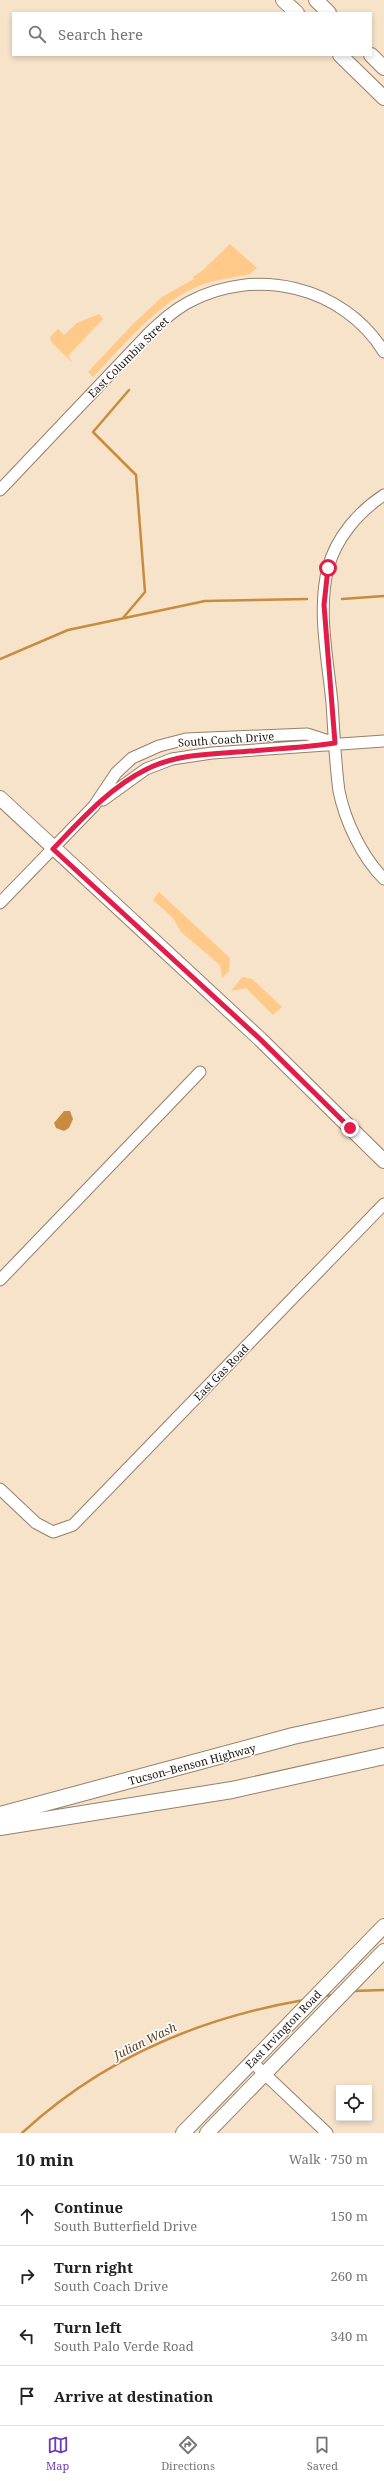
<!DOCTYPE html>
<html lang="en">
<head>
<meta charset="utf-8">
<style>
	body { margin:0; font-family:"Noto Serif",serif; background:#f6f6f6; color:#222 }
	.controls { position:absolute; right:12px; bottom:12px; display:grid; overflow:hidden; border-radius:0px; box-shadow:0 2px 6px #0003 }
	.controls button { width:36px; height:36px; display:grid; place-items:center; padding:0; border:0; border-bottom:1px solid #e0e0e0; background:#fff; color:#222; font:20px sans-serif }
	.stop { position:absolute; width:12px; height:12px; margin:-9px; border:3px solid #e11d48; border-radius:50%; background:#fff }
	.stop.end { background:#e11d48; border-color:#fff; box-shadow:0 1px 4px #0008 }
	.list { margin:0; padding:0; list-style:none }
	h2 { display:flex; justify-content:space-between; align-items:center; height:52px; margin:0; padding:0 16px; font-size:17px }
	h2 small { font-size:13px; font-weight:400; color:#767676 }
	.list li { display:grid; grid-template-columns:26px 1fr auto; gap:12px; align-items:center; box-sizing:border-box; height:60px; padding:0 16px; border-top:1px solid #e0e0e0 }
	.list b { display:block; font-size:15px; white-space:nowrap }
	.list p { margin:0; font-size:13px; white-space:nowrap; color:#767676 }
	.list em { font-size:13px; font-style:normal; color:#767676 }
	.icon { flex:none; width:22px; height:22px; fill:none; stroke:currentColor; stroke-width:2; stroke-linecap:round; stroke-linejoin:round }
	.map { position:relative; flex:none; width:384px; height:2133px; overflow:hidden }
	.search { position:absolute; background:#fff; box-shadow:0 2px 6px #0003; left:12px; right:12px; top:12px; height:44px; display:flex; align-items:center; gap:10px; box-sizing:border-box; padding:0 14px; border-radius:0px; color:#767676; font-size:15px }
	.sheet { height:292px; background:#fff }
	nav { display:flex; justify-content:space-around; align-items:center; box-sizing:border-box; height:56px; border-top:1px solid #e0e0e0; background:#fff; font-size:11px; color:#767676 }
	nav a { display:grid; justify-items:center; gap:2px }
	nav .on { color:#703cb3 }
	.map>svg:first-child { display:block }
	.green { fill:#fec989 }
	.water { fill:#c78c3f }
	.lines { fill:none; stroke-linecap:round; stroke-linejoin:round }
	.stream { stroke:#c78c3f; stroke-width:2.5 }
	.minor-casing { stroke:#94816a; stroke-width:13 }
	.major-casing { stroke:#94816a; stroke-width:16 }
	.highway-casing { stroke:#94816a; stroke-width:18 }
	.minor { stroke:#fff; stroke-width:11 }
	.major { stroke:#fff; stroke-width:14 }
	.highway { stroke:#fff; stroke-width:16 }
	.route { stroke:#e11d48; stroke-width:5 }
	.labels { text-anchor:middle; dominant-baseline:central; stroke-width:3; stroke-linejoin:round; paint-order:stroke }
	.street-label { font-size:11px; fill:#1c150c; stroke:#fff }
	.water-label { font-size:12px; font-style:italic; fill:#5c4222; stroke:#fff }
</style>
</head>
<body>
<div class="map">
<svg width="384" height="2133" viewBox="0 0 384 2133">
	<rect width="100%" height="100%" fill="#f7e2ca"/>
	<path class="green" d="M230,244L257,268L250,274C232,278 211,280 194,288C156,305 122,347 93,377L88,372L133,324L162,297L194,279L193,277L202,271Z
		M99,314L103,319L68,356L73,363L52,343L50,337L58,329L64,335L77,323Z
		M159,892L230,958L229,971L222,978L220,965L181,932L173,918L153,900Z
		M242,977L252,979L282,1007L273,1015L246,988L231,991Z"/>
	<path class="water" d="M64,1111H70L73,1119L69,1128L64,1131L56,1128L54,1123Z"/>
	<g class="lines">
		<path class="stream" d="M342,599L384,596
			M123,618L145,592L136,475L93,432L129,390
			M0,659L68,630L205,601L307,599
			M353,1991L384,1990
			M323,1996L334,1995
			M22,2133C101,2060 199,2018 304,2000"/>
		<g class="minor-casing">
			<path id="minor" d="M0,490L150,332C162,321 174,310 189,302C256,266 343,286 384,352
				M384,495C358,512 336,538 328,568C317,611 328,660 332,703C334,732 335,762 339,791C345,821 362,857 384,879
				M103,800L146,769L172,759L212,753L384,741
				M0,903L94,806L116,773L132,758L159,746L186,739L307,734L335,743
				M0,1280L200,1072
				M0,1489L36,1523L53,1532L73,1525L384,1204
				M252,2062L327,2133"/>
		</g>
		<g class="major-casing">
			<path id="major" d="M283,0L297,13
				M316,0L329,13
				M340,55L384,98
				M371,55L384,68
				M0,798L260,1039L384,1161
				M183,2133L384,1926
				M207,2133L384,1951"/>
		</g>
		<g class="highway-casing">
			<path id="highway" d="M0,1815L293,1736L384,1716
				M0,1827L232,1790L384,1756"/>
		</g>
		<use href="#minor" class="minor"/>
		<use href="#major" class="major"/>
		<use href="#highway" class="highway"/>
	</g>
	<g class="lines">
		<path class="route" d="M328,568L324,605L335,743C307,747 279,749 251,751C216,754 179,753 147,769C110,787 81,820 53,849L260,1039L350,1128"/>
	</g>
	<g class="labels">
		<g class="street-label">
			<text transform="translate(128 357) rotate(-45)">East Columbia Street</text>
			<text transform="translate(226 739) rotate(-4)">South Coach Drive</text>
			<text transform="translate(221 1372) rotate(-46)">East Gas Road</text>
			<text transform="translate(192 1764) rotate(-15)">Tucson–Benson Highway</text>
			<text transform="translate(283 2029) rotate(-46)">East Irvington Road</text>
		</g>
		<g class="water-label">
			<text transform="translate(145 2041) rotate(-26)">Julian Wash</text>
		</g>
	</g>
</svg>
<div class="controls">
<button><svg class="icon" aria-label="locate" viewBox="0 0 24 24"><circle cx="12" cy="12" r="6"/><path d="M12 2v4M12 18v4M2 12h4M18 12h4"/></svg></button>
</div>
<div class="stop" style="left:328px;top:568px"></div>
<div class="stop end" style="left:350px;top:1128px"></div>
<div class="search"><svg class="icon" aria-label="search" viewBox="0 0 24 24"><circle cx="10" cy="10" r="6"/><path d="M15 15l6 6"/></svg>Search here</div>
</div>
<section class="sheet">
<h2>10 min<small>Walk · 750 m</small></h2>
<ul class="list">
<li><svg class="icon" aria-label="ahead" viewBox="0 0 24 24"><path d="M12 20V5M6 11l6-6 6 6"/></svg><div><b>Continue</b><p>South Butterfield Drive</p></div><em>150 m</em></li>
<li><svg class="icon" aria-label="right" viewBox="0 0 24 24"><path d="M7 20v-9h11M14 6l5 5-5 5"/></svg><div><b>Turn right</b><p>South Coach Drive</p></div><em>260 m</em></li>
<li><svg class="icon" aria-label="left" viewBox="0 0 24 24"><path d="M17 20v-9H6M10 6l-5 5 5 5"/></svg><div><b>Turn left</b><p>South Palo Verde Road</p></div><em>340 m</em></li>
<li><svg class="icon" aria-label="arrive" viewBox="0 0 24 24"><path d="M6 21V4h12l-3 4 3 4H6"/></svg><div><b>Arrive at destination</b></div></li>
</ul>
</section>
<nav>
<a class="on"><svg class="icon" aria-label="map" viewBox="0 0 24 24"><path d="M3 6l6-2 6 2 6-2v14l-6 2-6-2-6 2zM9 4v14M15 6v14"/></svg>Map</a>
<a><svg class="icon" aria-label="directions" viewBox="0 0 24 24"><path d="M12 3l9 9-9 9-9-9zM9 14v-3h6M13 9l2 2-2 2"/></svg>Directions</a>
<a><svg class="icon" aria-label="saved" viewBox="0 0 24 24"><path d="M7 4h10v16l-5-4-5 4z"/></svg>Saved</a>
</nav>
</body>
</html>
